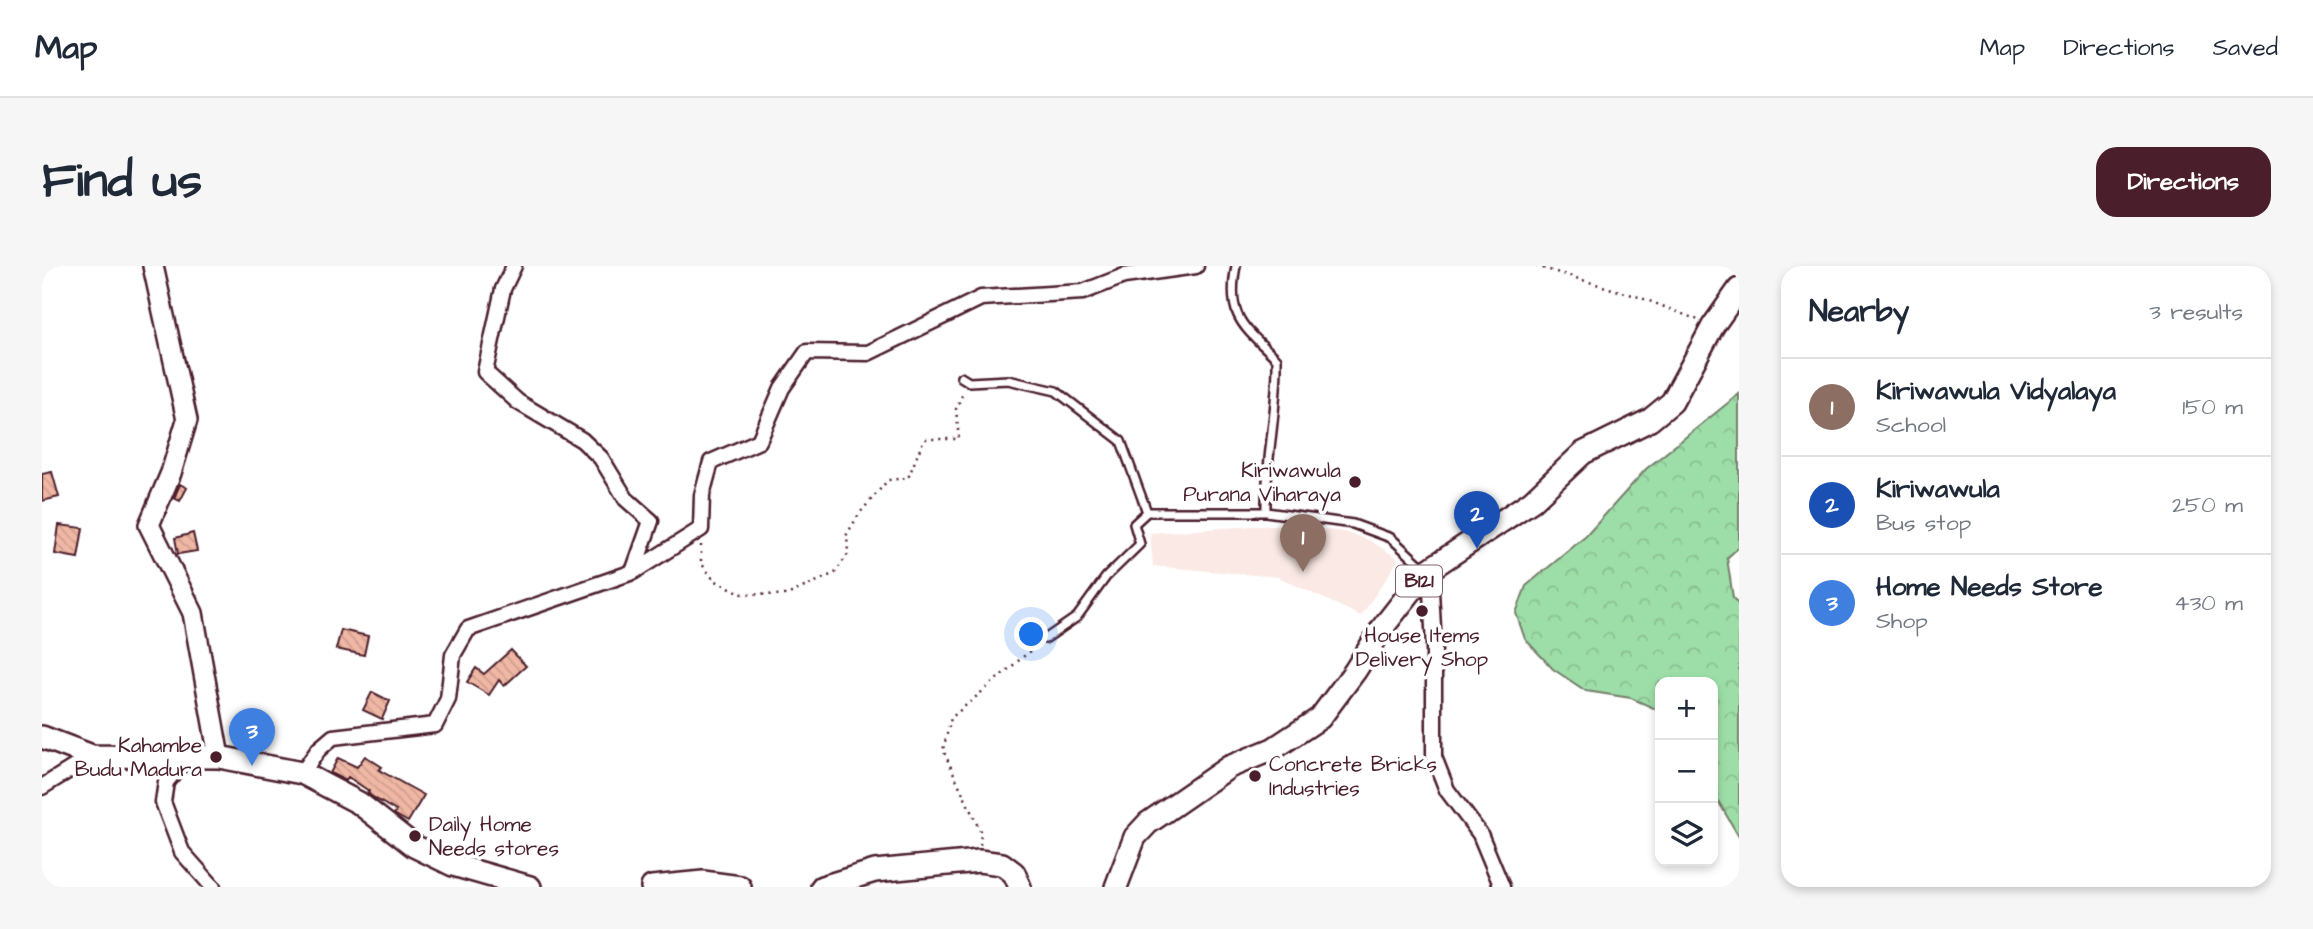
<!DOCTYPE html>
<html lang="en">
<head>
<meta charset="utf-8">
<style>
	body { margin:0; font-family:"Architects Daughter",sans-serif; background:#f6f6f7; color:#1f2937 }
	.controls { position:absolute; right:21px; bottom:21px; display:grid; overflow:hidden; border-radius:14px; box-shadow:0 4px 10px #0003 }
	.controls button { width:63px; height:63px; display:grid; place-items:center; padding:0; border:0; border-bottom:2px solid #e0e1e3; background:#fff; color:#1f2937; font:35px sans-serif }
	.you { position:absolute; left:990px; top:369px; width:24px; height:24px; margin:-18px; border:5px solid #fff; border-radius:50%; background:#1a73e8; box-shadow:0 0 0 10px #1a73e833 }
	.badge { display:grid; place-items:center; width:46px; height:46px; border-radius:50%; background:#4a1f2b; color:#fff; font-size:23px; font-weight:700 }
	.pin { position:absolute; translate:-50% -58px; filter:drop-shadow(0 2px 4px #0008) }
	.pin::after { content:''; position:absolute; top:37px; width:24px; height:21px; background:inherit; clip-path:polygon(0 0,100% 0,50% 100%) }
	.list { margin:0; padding:0; list-style:none }
	h2 { display:flex; justify-content:space-between; align-items:center; height:91px; margin:0; padding:0 28px; font-size:30px }
	h2 small { font-size:23px; font-weight:400; color:#747a83 }
	.list li { display:grid; grid-template-columns:46px 1fr auto; gap:21px; align-items:center; box-sizing:border-box; height:98px; padding:0 28px; border-top:2px solid #e0e1e3 }
	.list b { display:block; font-size:26px; white-space:nowrap }
	.list p { margin:0; font-size:23px; white-space:nowrap; color:#747a83 }
	.list em { font-size:23px; font-style:normal; color:#747a83 }
	.icon { flex:none; width:38px; height:38px; fill:none; stroke:currentColor; stroke-width:2; stroke-linecap:round; stroke-linejoin:round }
	.map { position:relative; flex:none; width:1697px; height:621px; overflow:hidden; border-radius:21px }
	header { display:flex; align-items:center; gap:42px; box-sizing:border-box; height:98px; padding:0 35px; background:#fff; border-bottom:2px solid #e0e1e3 }
	header strong { font-size:33px }
	nav { display:flex; gap:38px; margin-inline-start:auto; font-size:24px }
	.intro { display:flex; align-items:center; justify-content:space-between; box-sizing:border-box; height:168px; padding:0 42px }
	h1 { margin:0; font-size:49px }
	.button { padding:18px 32px; border-radius:21px; background:#4a1f2b; color:#fff; font-size:24px; font-weight:700 }
	main { display:flex; gap:42px; padding:0 42px }
	aside { flex:1; background:#fff; border-radius:21px; box-shadow:0 4px 10px #0003 }
	.map>svg:first-child { display:block }
	.built { fill:#fae9e4 }
	.forest { fill:url(#forest-crowns); stroke:#747e6a; stroke-width:2 }
	.building { fill:url(#building-back-hatch); stroke:#4a1f2b; stroke-width:2 }
	.lines { fill:none; stroke-linecap:round; stroke-linejoin:round }
	.lane-casing { stroke:#4a1f2b; stroke-width:12 }
	.street-casing { stroke:#4a1f2b; stroke-width:19 }
	.secondary-casing { stroke:#4a1f2b; stroke-width:24 }
	.primary-casing { stroke:#4a1f2b; stroke-width:26 }
	.path { stroke:#4a1f2b; stroke-width:2.5; stroke-dasharray:2 5; stroke-linecap:butt }
	.lane { stroke:#fff; stroke-width:7 }
	.street { stroke:#fff; stroke-width:14 }
	.secondary { stroke:#fff; stroke-width:19 }
	.primary { stroke:#fff; stroke-width:21 }
	.poi-dot { fill:#4a1f2b; stroke:#fff; stroke-width:2.5 }
	.labels { text-anchor:middle; dominant-baseline:central; stroke-width:7; stroke-linejoin:round; paint-order:stroke }
	.shield { fill:#fff; stroke:#80626b; stroke-width:2 }
	.shield-label { font-size:19px; font-weight:bold; fill:#4a1f2b }
	.poi-label { font-size:21px; fill:#4a1f2b; stroke:#fff; text-anchor:end }
</style>
</head>
<body>
<header>
<strong>Map</strong>
<nav><a>Map</a><a>Directions</a><a>Saved</a></nav>
</header>
<div class="intro"><h1>Find us</h1><a class="button">Directions</a></div>
<main>
<div class="map">
<svg width="1697" height="621" viewBox="0 0 1697 621">
	<defs>
		<pattern id="forest-crowns" width="20" height="18" patternUnits="userSpaceOnUse" patternTransform="scale(1.75)"><rect width="20" height="18" fill="#9ddea8"/><path d="M2 6a3 3 0 1 1 6 0M12 15a3 3 0 1 1 6 0" fill="none" stroke="#89be91"/></pattern>
		<pattern id="building-back-hatch" width="6" height="6" patternUnits="userSpaceOnUse" patternTransform="scale(1.75)"><rect width="6" height="6" fill="#efb7a4"/><path d="M-1 5l2 2M0 0l6 6M5-1l2 2" fill="none" stroke="#ce9d8d"/></pattern>
	</defs>
	<rect width="100%" height="100%" fill="#fff"/>
	<filter id="ink" filterUnits="userSpaceOnUse"><feTurbulence type="fractalNoise" baseFrequency=".0143" numOctaves="2"/><feDisplacementMap in="SourceGraphic" scale="14" xChannelSelector="R" yChannelSelector="G"/><feConvolveMatrix kernelMatrix="1 2 1 2 8 2 1 2 1" color-interpolation-filters="sRGB"/></filter>
	<g filter="url(#ink)">
		<path class="built" d="M1212,260H1248L1302,266L1327,274L1357,293L1319,350L1236,311L1111,300L1108,267Z"/>
		<path class="forest" d="M1697,128V281L1685,292L1691,332L1697,339V571L1671,526V416H1618V447L1614,443L1589,432L1544,425L1511,403L1483,373L1474,347L1484,320L1544,270L1604,203Z"/>
		<path class="building" d="M10,206L17,231L0,235V208Z
			M138,218L145,222L138,235L132,232Z
			M17,259L41,262L36,292L13,288Z
			M151,267L155,285L136,288L133,272Z
			M299,364L326,370L322,389L294,383Z
			M469,384L484,400L462,420L457,414L447,429L425,416L434,402L442,408Z
			M330,426L348,435L340,453L321,444Z
			M323,490L340,501L337,504L382,529L366,556L352,548L354,545L329,530L326,527L327,525L306,511L304,515L288,507L296,492L315,501Z"/>
		<g class="lines">
			<g class="lane-casing">
				<path id="lane" d="M1194,0C1184,51 1201,60 1235,93C1236,144 1223,195 1224,246
					M919,111L927,116L966,114L1014,125L1079,175L1105,246
					M1003,373L1035,351L1064,311L1098,278L1092,258L1105,246H1224L1311,258L1349,272L1384,304"/>
			</g>
			<g class="street-casing">
				<path id="street" d="M472,0L461,23L443,106L476,136L540,174L559,192L584,233L609,255L591,306
					M1385,305L1389,325L1392,380V491L1405,524L1438,568L1460,621
					M146,490L124,516L121,536L140,586L171,621
					M260,507L277,483L291,471L393,459L406,433L411,389L426,363L591,306L659,263L660,229L669,196L717,175L740,122L765,86L826,87L939,32L1041,26L1082,10L1154,0
					M0,521L50,490"/>
			</g>
			<g class="secondary-casing">
				<path id="secondary" d="M111,0L145,154L129,207L107,259L151,347L177,491"/>
			</g>
			<g class="primary-casing">
				<path id="primary" d="M0,471L50,490L177,491L260,507L317,537L372,580L411,599L488,621
					M610,621L661,616L698,621
					M780,621L833,605L937,595L960,598L972,607L978,621
					M1074,621L1093,571L1106,557L1187,501L1231,483L1278,452L1313,405L1341,361L1385,305L1490,235L1541,187L1608,154L1630,136L1671,60L1697,23"/>
			</g>
			<path class="path" d="M1494,0L1597,31L1656,54
				M659,279V297L672,314L701,328L745,329L793,307L806,288L805,268L817,248L846,214L866,212L882,173H917L914,143L922,125
				M938,579L939,567L901,484L909,452L995,379"/>
			<use href="#lane" class="lane"/>
			<use href="#street" class="street"/>
			<use href="#secondary" class="secondary"/>
			<use href="#primary" class="primary"/>
		</g>
	</g>
	<g class="poi-dot">
		<circle cx="1313" cy="216" r="7"/>
		<circle cx="1380" cy="345" r="7"/>
		<circle cx="174" cy="491" r="7"/>
		<circle cx="1213" cy="510" r="7"/>
		<circle cx="373" cy="570" r="7"/>
	</g>
	<g class="labels">
		<rect class="shield" x="1354" y="299.5" width="46" height="31" rx="5"/>
		<g class="shield-label">
			<text x="1377" y="315">B121</text>
		</g>
		<g class="poi-label">
			<text x="1299" y="204">Kiriwawula<tspan x="1299" dy="24">Purana Viharaya</tspan></text>
			<text x="1380" y="369" text-anchor="middle">House Items<tspan x="1380" dy="24">Delivery Shop</tspan></text>
			<text x="160" y="479">Kahambe<tspan x="160" dy="24">Budu Madura</tspan></text>
			<text x="1227" y="498" text-anchor="start">Concrete Bricks<tspan x="1227" dy="24">Industries</tspan></text>
			<text x="387" y="558" text-anchor="start">Daily Home<tspan x="387" dy="24">Needs stores</tspan></text>
		</g>
	</g>
</svg>
<div class="controls">
<button>+</button>
<button>−</button>
<button><svg class="icon" aria-label="layers" viewBox="0 0 24 24"><path d="M12 4l9 5-9 5-9-5zM3 14l9 5 9-5"/></svg></button>
</div>
<div class="you"></div>
<div class="pin badge" style="left:1261px;top:306px;background:#8d6e63">1</div>
<div class="pin badge" style="left:1435px;top:283px;background:#1a4fb4">2</div>
<div class="pin badge" style="left:210px;top:500px;background:#3f7fe0">3</div>
</div>
<aside>
<h2>Nearby<small>3 results</small></h2>
<ul class="list">
<li><span class="badge" style="background:#8d6e63">1</span><div><b>Kiriwawula Vidyalaya</b><p>School</p></div><em>150 m</em></li>
<li><span class="badge" style="background:#1a4fb4">2</span><div><b>Kiriwawula</b><p>Bus stop</p></div><em>250 m</em></li>
<li><span class="badge" style="background:#3f7fe0">3</span><div><b>Home Needs Store</b><p>Shop</p></div><em>430 m</em></li>
</ul>
</aside>
</main>
</body>
</html>
